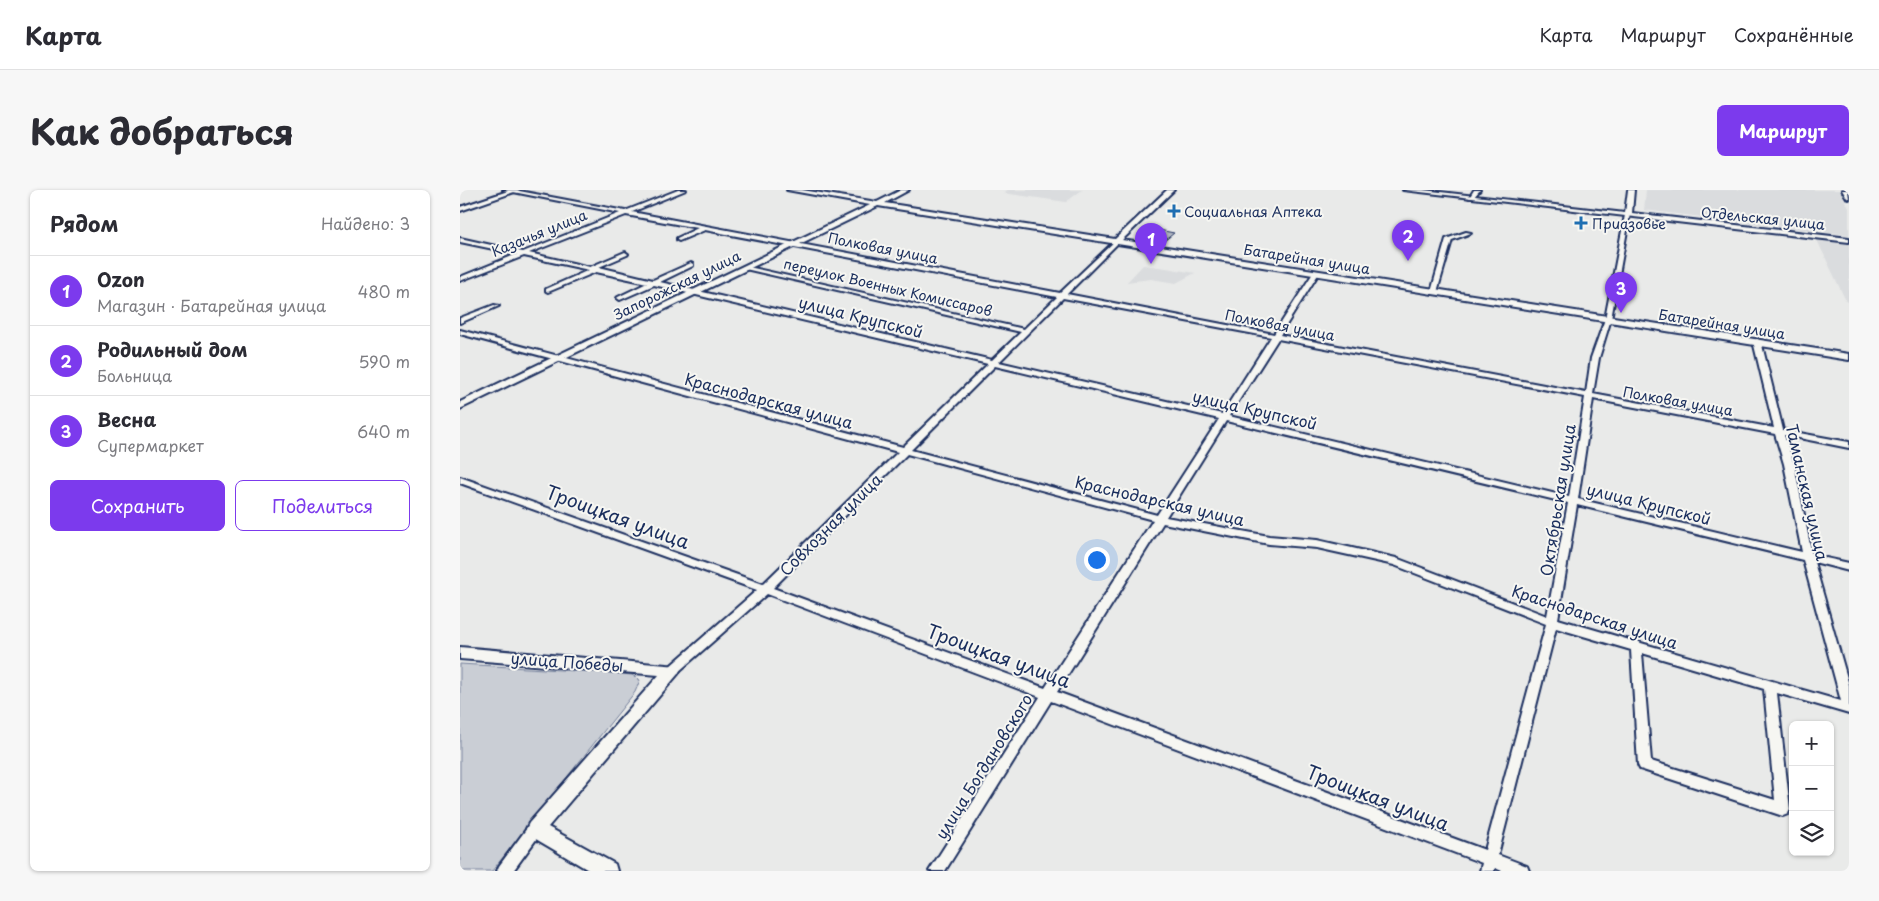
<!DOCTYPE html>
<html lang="ru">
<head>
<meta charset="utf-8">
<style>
	body { margin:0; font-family:"Playpen Sans",sans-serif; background:#f7f7f7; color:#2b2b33 }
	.controls { position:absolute; right:15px; bottom:15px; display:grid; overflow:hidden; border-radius:8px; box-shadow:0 1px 4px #0004 }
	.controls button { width:45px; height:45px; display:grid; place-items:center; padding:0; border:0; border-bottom:1px solid #e1e1e2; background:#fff; color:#2b2b33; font:25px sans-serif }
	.you { position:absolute; left:636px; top:369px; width:18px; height:18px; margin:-12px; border:4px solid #fff; border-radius:50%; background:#1a73e8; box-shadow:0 0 0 8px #1a73e833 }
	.badge { display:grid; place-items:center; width:32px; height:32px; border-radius:50%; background:#7c3aed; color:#fff; font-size:16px; font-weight:700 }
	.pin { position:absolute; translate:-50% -41px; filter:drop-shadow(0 1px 2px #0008) }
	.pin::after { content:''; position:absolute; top:26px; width:18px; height:15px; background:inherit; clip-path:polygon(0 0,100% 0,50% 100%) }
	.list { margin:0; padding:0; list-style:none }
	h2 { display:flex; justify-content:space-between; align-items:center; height:65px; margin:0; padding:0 20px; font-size:21px }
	h2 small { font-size:16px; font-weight:400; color:#7c7c81 }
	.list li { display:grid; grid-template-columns:32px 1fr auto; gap:15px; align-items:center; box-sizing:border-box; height:70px; padding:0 20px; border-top:1px solid #e1e1e2 }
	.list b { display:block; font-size:19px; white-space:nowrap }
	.list p { margin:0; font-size:16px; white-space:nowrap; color:#7c7c81 }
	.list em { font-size:16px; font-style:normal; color:#7c7c81 }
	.actions { display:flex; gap:10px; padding:15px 20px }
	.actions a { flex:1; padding:11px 0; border:1px solid #7c3aed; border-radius:8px; text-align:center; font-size:18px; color:#7c3aed }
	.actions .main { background:#7c3aed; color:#fff }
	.icon { flex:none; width:28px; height:28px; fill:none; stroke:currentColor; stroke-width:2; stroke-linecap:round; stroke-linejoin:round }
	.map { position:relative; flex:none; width:1389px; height:681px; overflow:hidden; border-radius:8px }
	header { display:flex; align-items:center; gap:30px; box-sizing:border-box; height:70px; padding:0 25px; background:#fff; border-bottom:1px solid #e1e1e2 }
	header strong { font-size:24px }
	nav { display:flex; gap:28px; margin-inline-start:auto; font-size:18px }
	.intro { display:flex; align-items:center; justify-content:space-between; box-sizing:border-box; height:120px; padding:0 30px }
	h1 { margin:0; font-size:35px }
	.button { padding:12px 22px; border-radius:8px; background:#7c3aed; color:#fff; font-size:18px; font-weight:700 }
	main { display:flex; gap:30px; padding:0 30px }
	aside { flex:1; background:#fff; border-radius:8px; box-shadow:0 1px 4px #0004 }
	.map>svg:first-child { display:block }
	.built { fill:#dadcde }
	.green { fill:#caced5; stroke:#727e9a }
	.building { fill:#b6bbc6; stroke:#1b2f5e }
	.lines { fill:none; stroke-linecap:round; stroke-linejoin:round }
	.minor-casing { stroke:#1b2f5e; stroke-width:4 }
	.tertiary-casing { stroke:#1b2f5e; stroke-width:4 }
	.minor { fill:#f6f6f2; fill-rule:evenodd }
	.tertiary { fill:#f6f6f2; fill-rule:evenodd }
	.poi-dot { fill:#1f6fb2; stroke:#f6f6f2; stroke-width:2 }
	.labels { text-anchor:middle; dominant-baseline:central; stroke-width:4; stroke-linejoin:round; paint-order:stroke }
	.far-poi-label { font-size:14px; fill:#1b2f5e; stroke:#f6f6f2; text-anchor:start }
	.far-street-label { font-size:14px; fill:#1b2f5e; stroke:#f6f6f2 }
	.street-label { font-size:16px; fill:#1b2f5e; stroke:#f6f6f2 }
	.near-street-label { font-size:19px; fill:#1b2f5e; stroke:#f6f6f2 }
</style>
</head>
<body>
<header>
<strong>Карта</strong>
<nav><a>Карта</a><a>Маршрут</a><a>Сохранённые</a></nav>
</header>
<div class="intro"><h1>Как добраться</h1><a class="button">Маршрут</a></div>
<main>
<aside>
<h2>Рядом<small>Найдено: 3</small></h2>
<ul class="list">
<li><span class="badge">1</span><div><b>Ozon</b><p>Магазин · Батарейная улица</p></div><em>480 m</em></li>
<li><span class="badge">2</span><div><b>Родильный дом</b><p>Больница</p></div><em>590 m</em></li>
<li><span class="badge">3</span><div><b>Весна</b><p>Супермаркет</p></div><em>640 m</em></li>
</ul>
<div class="actions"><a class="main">Сохранить</a><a>Поделиться</a></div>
</aside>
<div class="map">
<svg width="1389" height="681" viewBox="0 0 1389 681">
	<rect width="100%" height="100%" fill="#e9eae9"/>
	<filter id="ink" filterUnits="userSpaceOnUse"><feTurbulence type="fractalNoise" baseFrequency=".02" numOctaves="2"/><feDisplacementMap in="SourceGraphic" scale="10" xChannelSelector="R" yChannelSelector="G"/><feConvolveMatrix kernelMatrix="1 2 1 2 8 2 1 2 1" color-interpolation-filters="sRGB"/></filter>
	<g filter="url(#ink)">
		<path class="built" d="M548,0H622L606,12L543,3Z
			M1186,0H1379L1389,18V45L1184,20Z
			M1357,50L1389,54V112L1386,111Z
			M683,75L706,78L735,83L716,93L691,89L667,92Z"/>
		<path class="green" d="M0,474L150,483L172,485L180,490L175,502L32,681H0Z"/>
		<path class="building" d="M689,38L714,43L703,52L678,47Z"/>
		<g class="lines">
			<g class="minor-casing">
				<path id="minor" d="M43,0H54L165,21L218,0H226L172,22L600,103L657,49L659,50V52L607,104L814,144L853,83L856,81L859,83L820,145L1126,203L1131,168L1145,129L1165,25L1170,24L1151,129L1139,168L1133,204L1314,238L1293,151L1297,149L1301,151L1323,240L1389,252V258L1324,245L1334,274L1352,365L1389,373V381L1354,372L1389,495V524L1317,503L1330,619L1328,624L1323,626L1180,579L1178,575L1171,460L1096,438L1038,665L1067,676L1069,681H1042L1035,678L1034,681H1020L1022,673L591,511L485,681H469L580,507L307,404L217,483L213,485L209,483L207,480L209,477L297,400L0,293V287L303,394L438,262L0,144V140L443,257L528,174L194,95L160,110L157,108L158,107L187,93L136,82L88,102L86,101V99L129,80L64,66L0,91V87L57,64L0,52V48L63,62L160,23ZM166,25L238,38L217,48V50L219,51L245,40L597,107L564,139L284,76L281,78L561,142L532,170L200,92L233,76V74L231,73L193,90L139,77L167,65L168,64L165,62L130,77L69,63ZM603,108L811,147L762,224L539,172ZM818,149L1125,207L1109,307L769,226ZM535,176L759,229L697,325L451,260ZM1133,209L1315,244L1324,274L1342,362L1118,309ZM766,231L1108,313L1087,426L936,368L857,350L809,346L706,327ZM447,264L693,330L585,498L313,398ZM1117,315L1343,370L1381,511L1181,453L1176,450L1173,451L1098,429ZM703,333L809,354L857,358L934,375L1086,434L1025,660L597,502ZM1182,463L1304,499L1315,610L1191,571Z
					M1014,0H1020L1013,8H1009Z
					M1382,0H1388L1389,9L1387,8Z
					M1006,42L1011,43L992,50L977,102L972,103L971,102L986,49Z
					M34,115L39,116L0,133V128Z
					M75,632L80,634L82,639L80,644L53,681H37L39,676L70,634Z"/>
			</g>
			<g class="tertiary-casing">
				<path id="tertiary" d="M51,0H60L0,21V17Z
					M327,0H342L417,12L441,0H449L425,13L655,49L707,0H714L662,50L1389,164V170L418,16L0,219V212L410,15Z
					M943,0H963L1165,23L1168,0H1174L1172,23L1389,48V52Z
					M0,457L218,476L220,480L218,484L88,637L155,674L157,681H130L69,645L66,639L69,633L199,485L0,469Z"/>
			</g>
			<use href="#minor" class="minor"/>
			<use href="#tertiary" class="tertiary"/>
		</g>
	</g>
	<g class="poi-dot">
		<path d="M711.5 13.5h5v5h5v5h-5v5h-5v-5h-5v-5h5z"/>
		<path d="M1118.5 25.5h5v5h5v5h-5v5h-5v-5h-5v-5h5z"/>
	</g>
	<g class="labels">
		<g class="far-poi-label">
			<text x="724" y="21">Социальная Аптека</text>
			<text x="1132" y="33">Приазовье</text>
		</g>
		<g class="far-street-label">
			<text transform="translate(1303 28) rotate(6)">Отдельская улица</text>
			<text transform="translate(79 43) rotate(-22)">Казачья улица</text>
			<text transform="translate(423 58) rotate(11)">Полковая улица</text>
			<text transform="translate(847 69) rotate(9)">Батарейная улица</text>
			<text transform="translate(217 95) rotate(-26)">Запорожская улица</text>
			<text transform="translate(428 97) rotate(13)">переулок Военных Комиссаров</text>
			<text transform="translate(1262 134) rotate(9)">Батарейная улица</text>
			<text transform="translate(820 135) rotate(11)">Полковая улица</text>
			<text transform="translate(1218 211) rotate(10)">Полковая улица</text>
		</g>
		<g class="street-label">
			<text transform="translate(401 126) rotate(14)">улица Крупской</text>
			<text transform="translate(309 210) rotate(15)">Краснодарская улица</text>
			<text transform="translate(795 219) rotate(13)">улица Крупской</text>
			<text transform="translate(1348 302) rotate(77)">Таманская улица</text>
			<text transform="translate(700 310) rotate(13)">Краснодарская улица</text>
			<text transform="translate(1097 310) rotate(-81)">Октябрьская улица</text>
			<text transform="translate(1189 313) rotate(14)">улица Крупской</text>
			<text transform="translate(370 334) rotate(-45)">Совхозная улица</text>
			<text transform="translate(1135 426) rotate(18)">Краснодарская улица</text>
			<text transform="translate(107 471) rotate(4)">улица Победы</text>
			<text transform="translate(523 576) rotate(-58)">улица Богдановского</text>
		</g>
		<g class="near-street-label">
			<text transform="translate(158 326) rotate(20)">Троицкая улица</text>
			<text transform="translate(539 465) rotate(20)">Троицкая улица</text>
			<text transform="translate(918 607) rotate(21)">Троицкая улица</text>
		</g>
	</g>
</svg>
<div class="controls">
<button>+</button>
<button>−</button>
<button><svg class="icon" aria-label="layers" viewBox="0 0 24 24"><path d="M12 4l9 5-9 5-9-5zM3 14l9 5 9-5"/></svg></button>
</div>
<div class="you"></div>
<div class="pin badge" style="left:691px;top:74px">1</div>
<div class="pin badge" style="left:948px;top:71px">2</div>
<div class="pin badge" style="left:1161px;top:123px">3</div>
</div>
</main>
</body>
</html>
